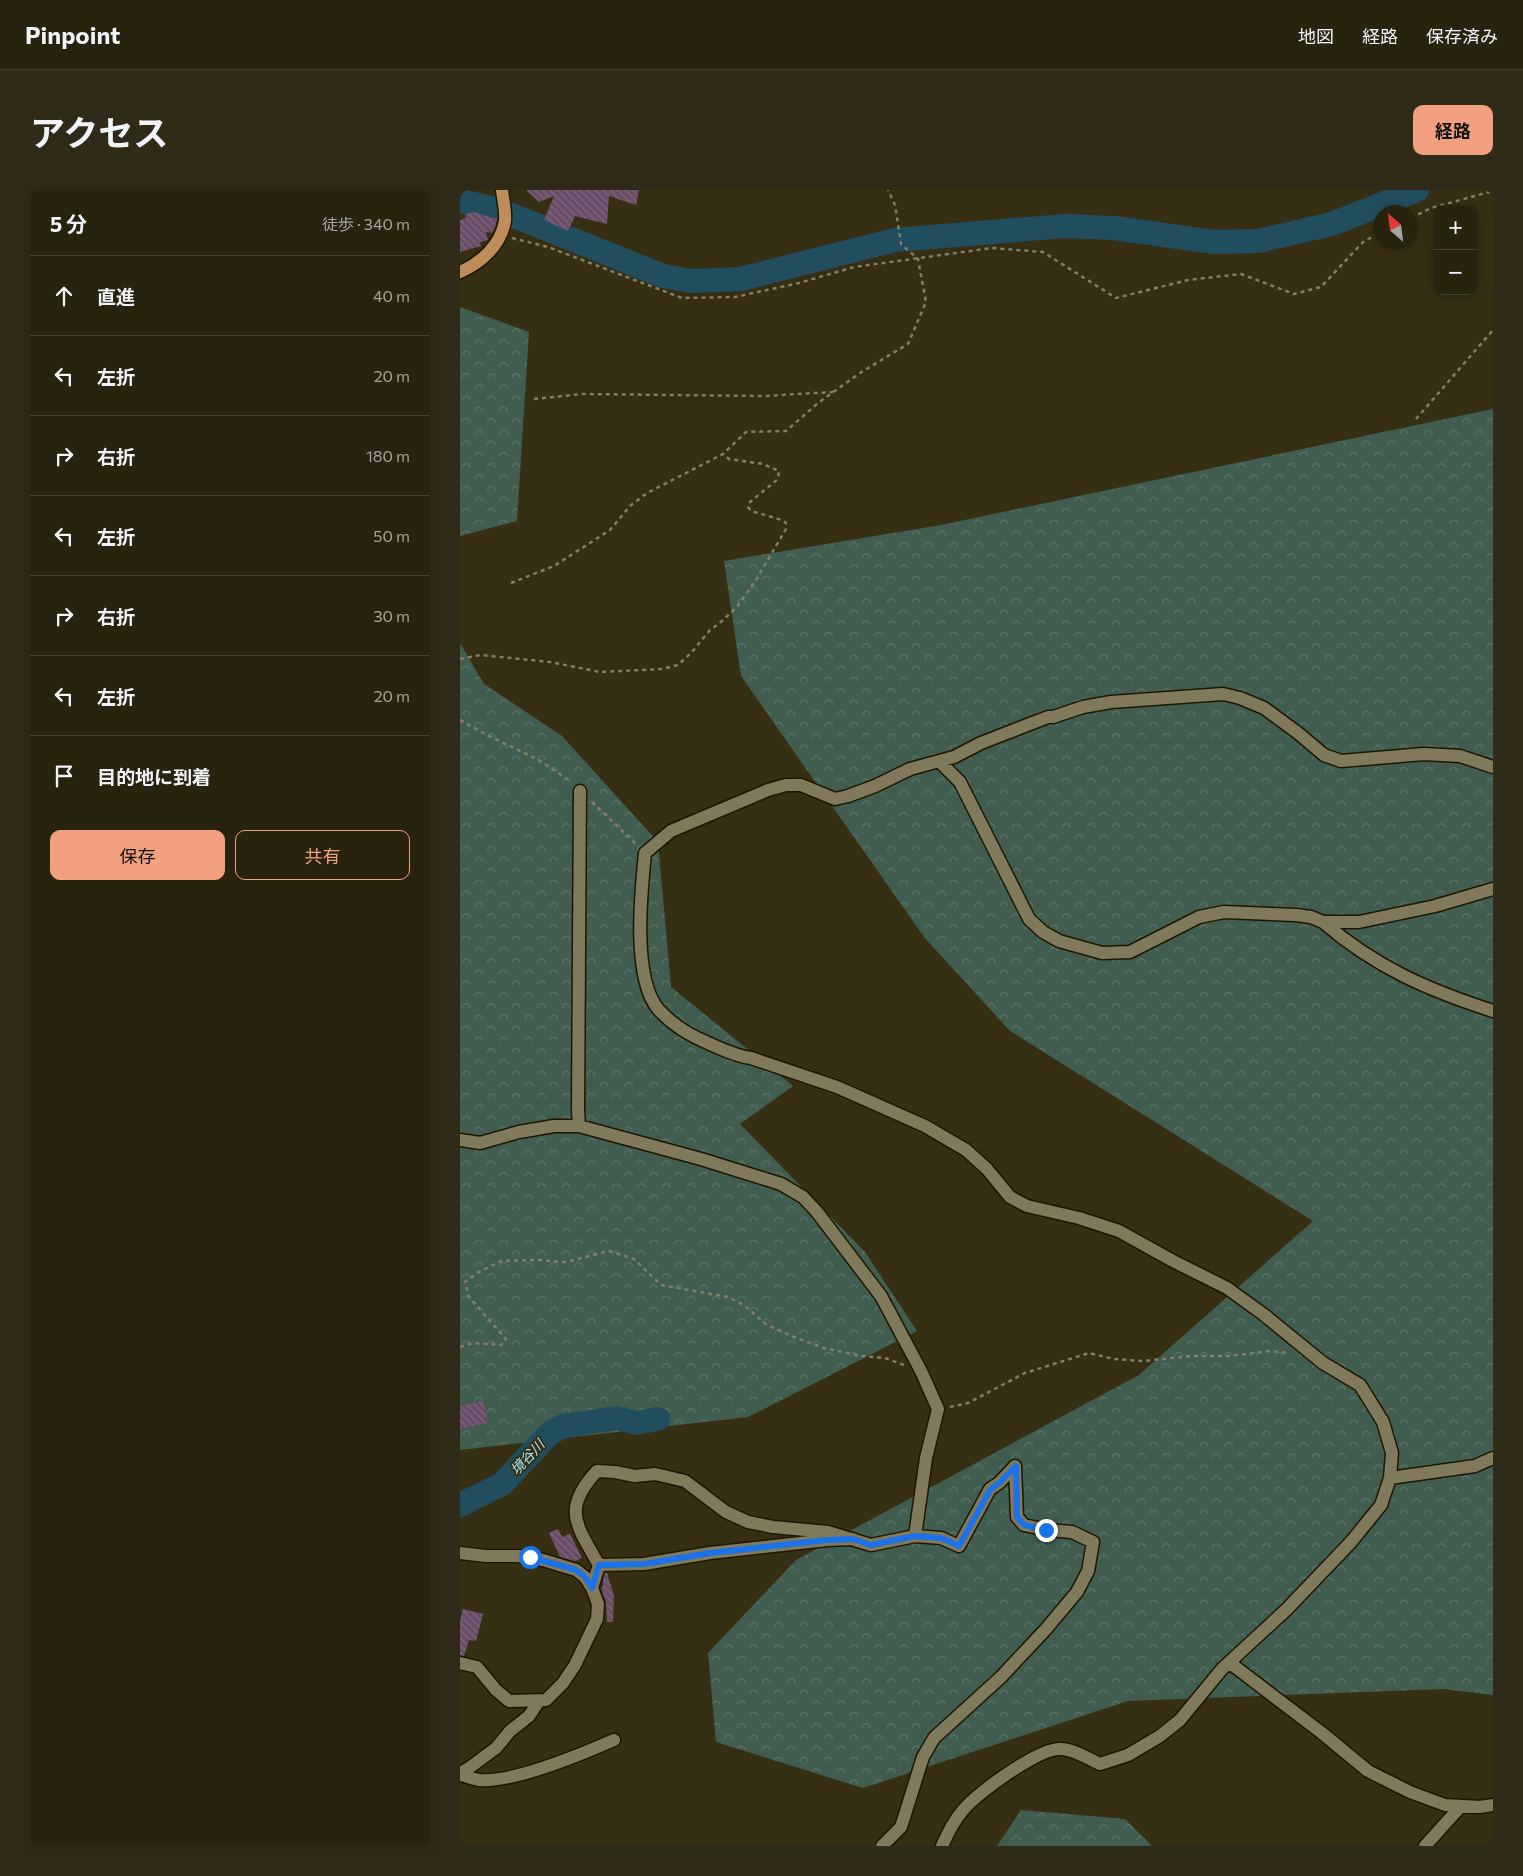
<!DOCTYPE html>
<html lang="ja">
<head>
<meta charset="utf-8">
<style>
	body { margin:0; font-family:Commissioner,"Noto Sans JP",sans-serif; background:#302b18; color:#f1f3f6 }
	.controls { position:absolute; right:15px; top:15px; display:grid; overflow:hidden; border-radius:10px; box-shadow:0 2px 12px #0003 }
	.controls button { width:45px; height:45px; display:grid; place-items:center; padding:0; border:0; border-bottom:1px solid #44402f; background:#28230f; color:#f1f3f6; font:25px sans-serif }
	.compass { position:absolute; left:913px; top:15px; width:45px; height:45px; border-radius:50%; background:#28230f; box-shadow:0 2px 12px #0003; rotate:332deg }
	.stop { position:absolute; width:15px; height:15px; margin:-11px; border:4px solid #1a73e8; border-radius:50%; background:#fff }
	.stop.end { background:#1a73e8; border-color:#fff; box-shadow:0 1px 5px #0008 }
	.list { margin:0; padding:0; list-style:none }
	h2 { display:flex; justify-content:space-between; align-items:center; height:65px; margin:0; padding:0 20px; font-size:21px }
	h2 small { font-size:16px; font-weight:400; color:#a5a49e }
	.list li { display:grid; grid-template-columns:32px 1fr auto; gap:15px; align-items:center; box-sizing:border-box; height:80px; padding:0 20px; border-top:1px solid #44402f }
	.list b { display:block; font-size:19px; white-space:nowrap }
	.list em { font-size:16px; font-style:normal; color:#a5a49e }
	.actions { display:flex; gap:10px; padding:15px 20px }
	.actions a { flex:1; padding:11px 0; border:1px solid #f2a080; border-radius:10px; text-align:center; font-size:18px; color:#f2a080 }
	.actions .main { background:#f2a080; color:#111 }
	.icon { flex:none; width:28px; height:28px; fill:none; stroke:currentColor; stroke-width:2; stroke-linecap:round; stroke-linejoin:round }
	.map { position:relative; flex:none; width:1033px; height:1656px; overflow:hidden; border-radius:10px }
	header { display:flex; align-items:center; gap:30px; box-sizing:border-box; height:70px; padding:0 25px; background:#28230f; border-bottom:1px solid #44402f }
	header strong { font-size:24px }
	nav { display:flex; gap:28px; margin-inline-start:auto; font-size:18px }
	.intro { display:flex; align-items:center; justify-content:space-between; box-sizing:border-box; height:120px; padding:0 30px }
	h1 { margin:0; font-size:35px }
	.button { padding:12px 22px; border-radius:10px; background:#f2a080; color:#111; font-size:18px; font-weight:700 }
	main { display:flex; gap:30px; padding:0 30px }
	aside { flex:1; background:#28230f; border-radius:10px; box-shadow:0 2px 12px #0003 }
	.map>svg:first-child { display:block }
	.forest { fill:url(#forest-crowns) }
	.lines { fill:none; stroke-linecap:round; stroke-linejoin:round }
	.river { stroke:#214e5f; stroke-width:24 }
	.building { fill:url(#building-back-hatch) }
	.minor-casing { stroke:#1e1700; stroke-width:15 }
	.major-casing { stroke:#1e1700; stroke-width:15 }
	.path { stroke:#847e68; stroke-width:2.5; stroke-dasharray:4 4; stroke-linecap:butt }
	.minor { stroke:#81795c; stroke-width:12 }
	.major { stroke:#be8d5a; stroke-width:12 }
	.route { stroke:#1a73e8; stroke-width:6 }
	.labels { text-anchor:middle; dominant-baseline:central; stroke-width:4; stroke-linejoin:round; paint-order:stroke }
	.water-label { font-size:14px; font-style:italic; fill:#a6e2fb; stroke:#362f14 }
</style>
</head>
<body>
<header>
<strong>Pinpoint</strong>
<nav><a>地図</a><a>経路</a><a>保存済み</a></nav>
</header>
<div class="intro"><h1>アクセス</h1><a class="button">経路</a></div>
<main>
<aside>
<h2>5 分<small>徒歩 · 340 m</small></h2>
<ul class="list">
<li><svg class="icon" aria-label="ahead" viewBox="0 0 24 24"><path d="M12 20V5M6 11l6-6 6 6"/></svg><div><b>直進</b></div><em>40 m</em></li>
<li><svg class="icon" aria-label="left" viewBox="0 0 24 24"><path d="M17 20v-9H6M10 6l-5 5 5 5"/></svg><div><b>左折</b></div><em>20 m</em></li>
<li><svg class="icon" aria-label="right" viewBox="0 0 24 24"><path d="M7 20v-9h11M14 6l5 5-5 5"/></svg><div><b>右折</b></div><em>180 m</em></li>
<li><svg class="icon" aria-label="left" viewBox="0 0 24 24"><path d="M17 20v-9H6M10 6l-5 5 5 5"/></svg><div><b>左折</b></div><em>50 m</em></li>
<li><svg class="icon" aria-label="right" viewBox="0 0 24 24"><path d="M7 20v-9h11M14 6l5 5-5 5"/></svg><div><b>右折</b></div><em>30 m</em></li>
<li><svg class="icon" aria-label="left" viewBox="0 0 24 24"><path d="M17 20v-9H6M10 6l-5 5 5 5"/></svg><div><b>左折</b></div><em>20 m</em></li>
<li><svg class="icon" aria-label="arrive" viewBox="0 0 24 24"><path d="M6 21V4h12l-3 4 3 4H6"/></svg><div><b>目的地に到着</b></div></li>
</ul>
<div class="actions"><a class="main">保存</a><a>共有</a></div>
</aside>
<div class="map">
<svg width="1033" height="1656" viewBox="0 0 1033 1656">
	<defs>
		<pattern id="forest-crowns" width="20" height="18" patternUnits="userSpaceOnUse" patternTransform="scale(1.25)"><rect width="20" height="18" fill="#405d50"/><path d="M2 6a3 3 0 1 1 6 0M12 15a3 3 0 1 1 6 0" fill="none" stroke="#5c7468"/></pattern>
		<pattern id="building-back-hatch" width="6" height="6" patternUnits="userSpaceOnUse" patternTransform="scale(1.25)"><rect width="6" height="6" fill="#6a4d68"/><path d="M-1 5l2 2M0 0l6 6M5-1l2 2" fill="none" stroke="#7f677d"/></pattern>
	</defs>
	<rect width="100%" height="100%" fill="#362f14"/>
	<path class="forest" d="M0,117L69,142L57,331L0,346Z
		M1033,219V1505L983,1499L668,1511L403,1598L256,1552L248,1463L336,1370L679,1185L853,1031L550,841L464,747L281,486L264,371L481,335Z
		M0,453L24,494L102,546L198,652L211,797L333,896L280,934L405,1062L457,1141L288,1227L0,1260Z
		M561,1620L665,1629L692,1656H537Z"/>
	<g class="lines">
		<path class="river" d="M0,11L37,19L203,86L232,91L281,89L435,50L605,36L654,38L754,52L798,51L872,34L957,0
			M0,1315L42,1294L89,1244L103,1236L157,1228L176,1233L198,1229"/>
	</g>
	<path class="building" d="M66,0H179L176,15L149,6L147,34L115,26L108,41L84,30L94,6L79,12Z
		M14,22L37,29L35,37L32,43L26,42L28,50L20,52L21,56L0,62V30L6,28L5,24Z
		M23,1211L28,1233L0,1239V1216Z
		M98,1339L102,1347L110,1344L122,1368L115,1371L100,1367L89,1343Z
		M145,1383H147L154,1406L153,1432H147L146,1412L141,1398L143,1396V1391Z
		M3,1419L23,1424L16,1451L9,1450L4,1466L0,1465V1431Z"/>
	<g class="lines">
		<g class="minor-casing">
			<path id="minor" d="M479,571L500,592L569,729L583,742L599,751L642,763L670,762L739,727L764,722L836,725L851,727L863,732H899L975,716L1033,699
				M863,732C915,777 968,800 1033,821
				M119,936L118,920L120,601
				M0,950L20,953L59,942L94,936H119L241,969L321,994L343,1007L357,1022L421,1106L461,1181L478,1219L466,1268L455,1346L481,1348L499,1356L530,1299L539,1293L555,1276L557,1327L564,1335L587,1340L612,1342L633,1352L628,1381L617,1402L586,1439L541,1487L474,1548L463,1567L441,1637L422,1656
				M930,1288L1015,1276L1033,1268
				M0,1363L26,1366H58L83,1370L116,1380L125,1387L132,1398
				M139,1375C117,1336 101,1319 137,1281L155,1282L175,1286L195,1284L225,1291L266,1322L288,1332L313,1337L368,1342L411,1355L455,1346
				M0,1473L17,1477L36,1500L49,1511L86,1510L103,1493L115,1475L137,1429L138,1414L132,1398L139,1375L184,1374L250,1363L367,1350L393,1349
				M770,1473L862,1543L908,1581L950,1602L985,1615L1020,1617L1033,1615
				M0,1583L9,1578L36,1558L50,1541L69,1526L79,1511
				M0,1585C6,1586 13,1589 19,1590C53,1593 122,1564 154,1550
				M482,1656C488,1643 494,1630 504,1619C517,1603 580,1557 601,1559C613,1559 629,1569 640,1574L668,1565L700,1546L720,1530L762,1479L826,1420L891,1352L921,1315L930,1288L932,1263L923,1232L900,1195L863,1173L803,1124L767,1098L713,1071L659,1041L619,1028L567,1016L550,1007L527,979L506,960L465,936L377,897L291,868C275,866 262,859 248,853C229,845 212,835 198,819C172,787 181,703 185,663L211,641L308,600L326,595H341L375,609L388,606L415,596L450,579L494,567L521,553L588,527H593L623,517L651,512L763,504L780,508L804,518L838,543L864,565L881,571L964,564L1000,566L1033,577
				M965,1656L1001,1616"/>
		</g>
		<g class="major-casing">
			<path id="major" d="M0,82C21,73 41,55 45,31C46,21 43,10 42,0"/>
		</g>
		<path class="path" d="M951,28L971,18L1033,1
			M52,48L88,57L222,108L275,107L339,93L394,77L532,58L583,62L656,108L728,90L781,84L834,104L861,97L904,51L921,43
			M74,209L122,204L304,206L373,202
			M956,229L1033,140
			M51,393L94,376L150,340L170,316L187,303L263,264L286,242L326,241L358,213L400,183L448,154L466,112L458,69L441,54L435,15L428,0
			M0,469L21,465L90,472L140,482L202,479L218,475L232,462L249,441L262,431L277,417L296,390L326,339V333L322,330L291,321L288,317L290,312L318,289L319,281L303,274L269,269L263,264
			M0,530L29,546L77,569L112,592
			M132,612L177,655
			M0,1157L13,1153L41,1155L46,1149L9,1107L5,1092L17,1083L41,1071L77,1070L106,1072L149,1061L174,1069L201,1095L268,1107L284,1115L307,1135L334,1147L364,1158L401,1166L425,1168L444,1175
			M490,1217L508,1213L565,1183L629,1163L654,1169L683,1171L732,1166H771L809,1161L829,1163"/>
		<use href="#minor" class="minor"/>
		<use href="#major" class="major"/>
	</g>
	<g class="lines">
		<path class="route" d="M70,1367L116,1380L125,1387L132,1398L139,1375L184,1374L250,1363L367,1350L393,1349L411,1355L455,1346L481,1348L499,1356L530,1300L539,1293L556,1276L557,1327L564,1335L586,1340"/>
	</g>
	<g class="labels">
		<g class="water-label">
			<text transform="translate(67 1267) rotate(-47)">境谷川</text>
		</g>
	</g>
</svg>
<div class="controls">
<button>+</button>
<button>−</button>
</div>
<svg class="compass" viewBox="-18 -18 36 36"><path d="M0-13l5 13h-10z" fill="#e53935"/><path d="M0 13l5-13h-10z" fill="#a5a49e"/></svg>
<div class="stop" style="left:70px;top:1367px"></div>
<div class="stop end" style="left:586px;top:1340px"></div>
</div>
</main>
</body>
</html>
